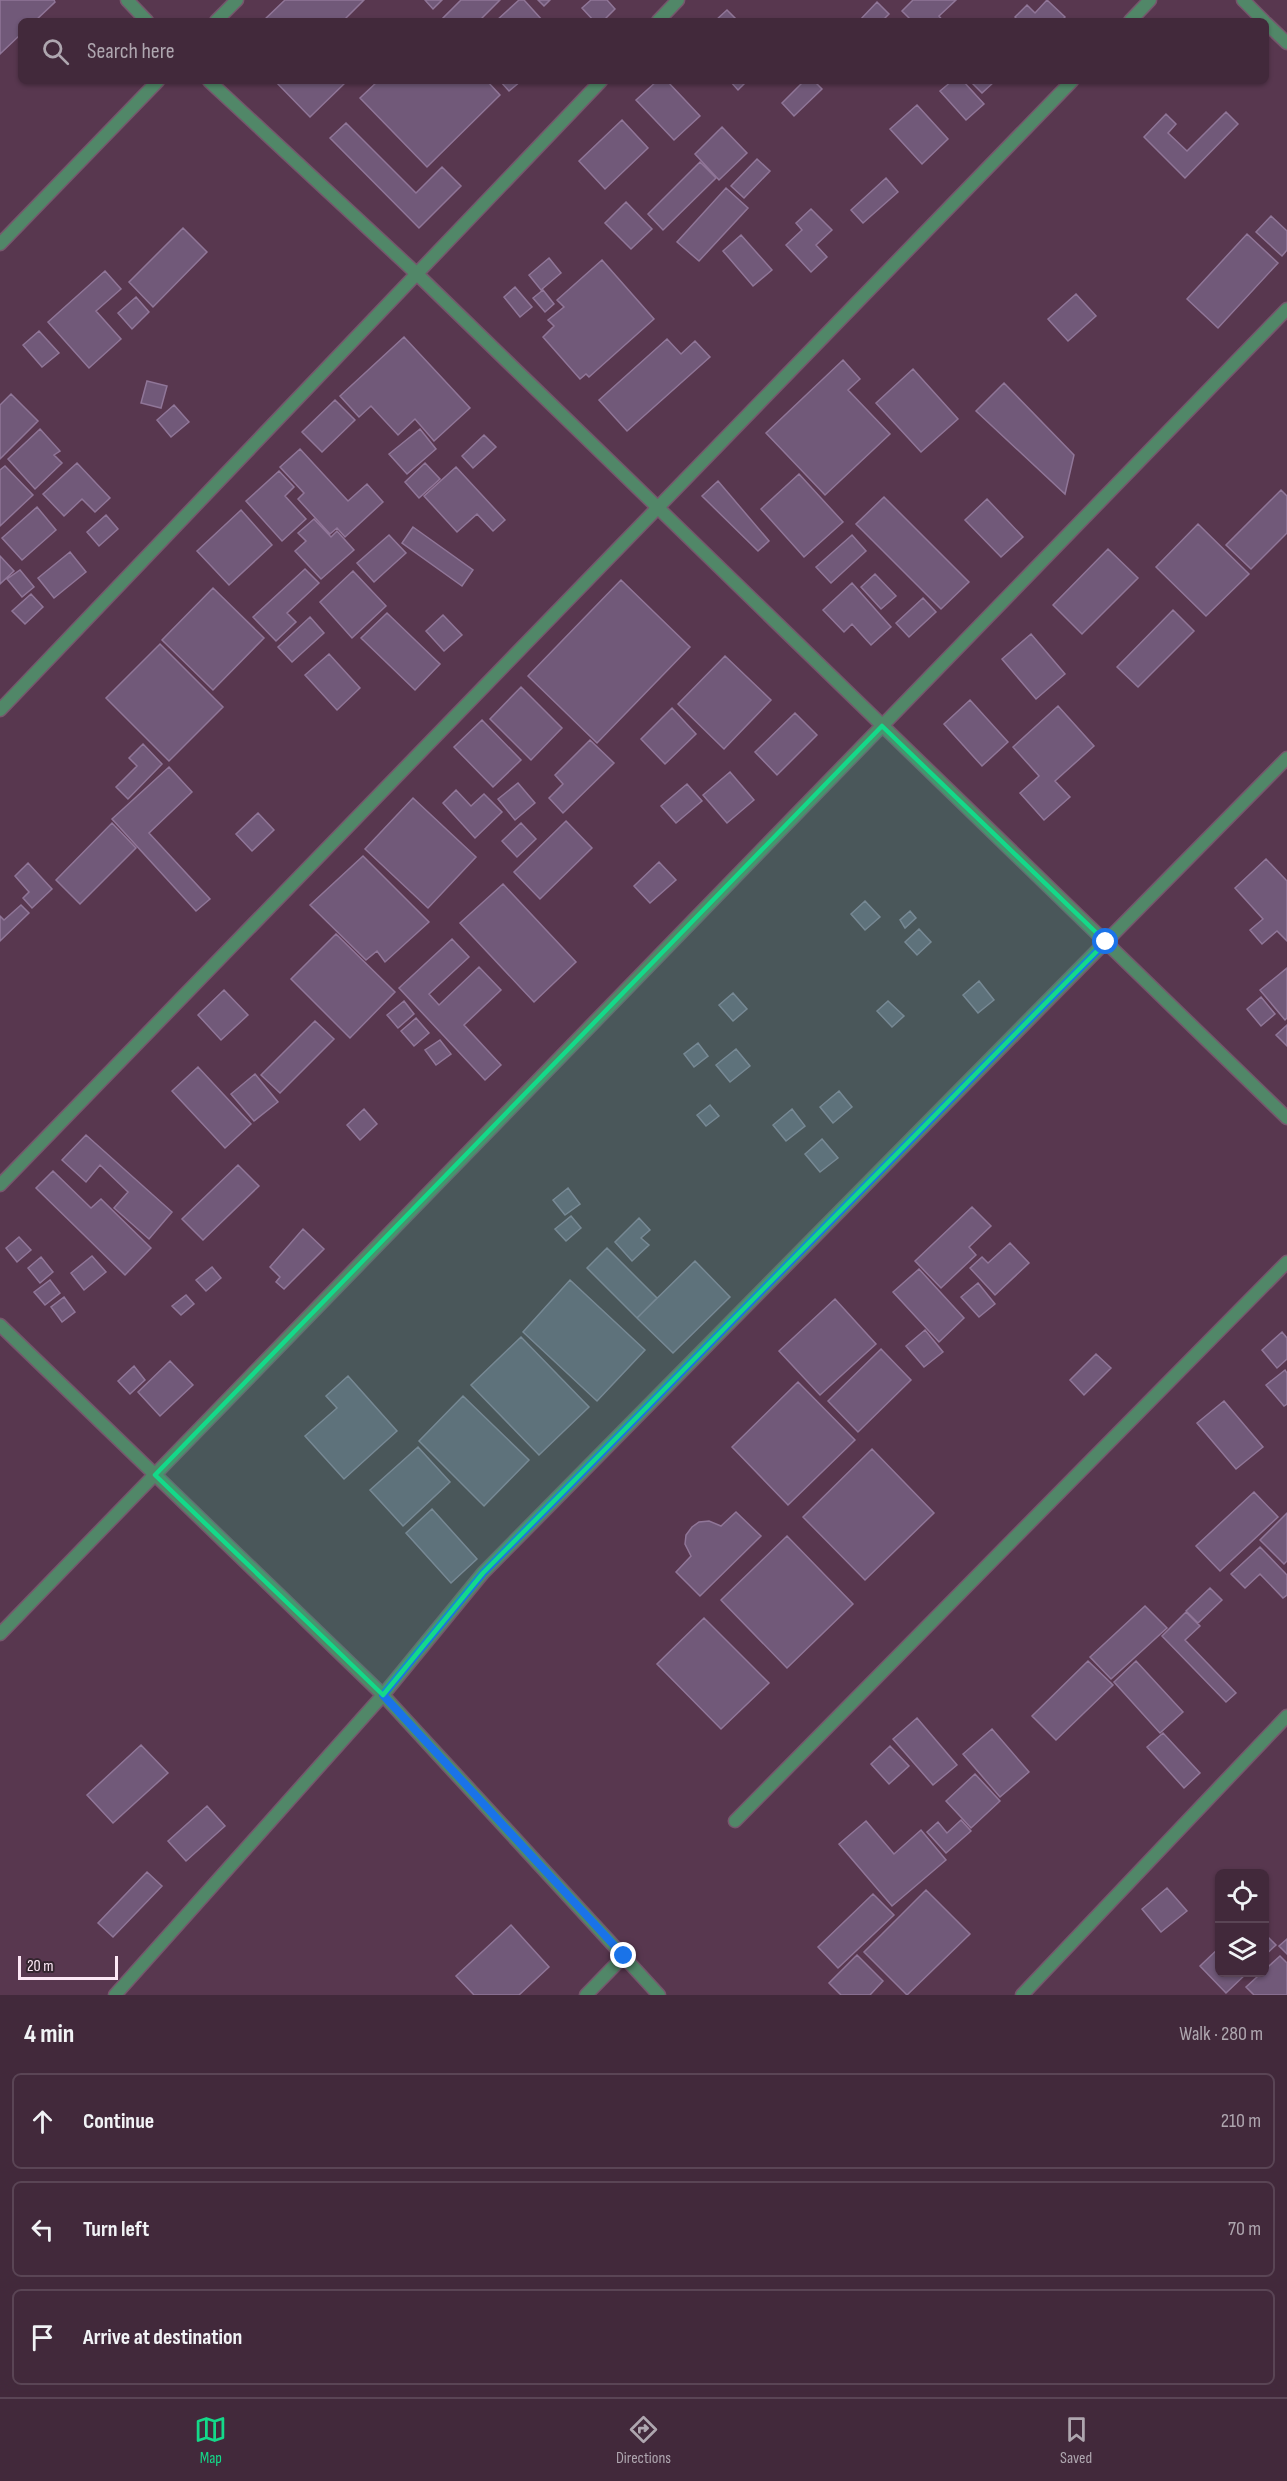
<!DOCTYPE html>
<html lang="en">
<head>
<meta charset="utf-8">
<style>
	body { margin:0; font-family:"Sofia Sans Condensed",sans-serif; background:#493142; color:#f1f3f6 }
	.controls { position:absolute; right:18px; bottom:18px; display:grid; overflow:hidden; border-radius:9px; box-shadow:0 2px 4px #0004 }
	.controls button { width:54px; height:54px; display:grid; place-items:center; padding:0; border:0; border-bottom:2px solid #5a4555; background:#42293b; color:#f1f3f6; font:30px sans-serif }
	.scale { position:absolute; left:18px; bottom:15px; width:100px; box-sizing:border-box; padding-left:6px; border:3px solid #fde8f6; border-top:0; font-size:16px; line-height:21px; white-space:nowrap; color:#fde8f6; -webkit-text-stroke:4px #34252f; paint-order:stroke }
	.stop { position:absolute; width:18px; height:18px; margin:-14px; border:4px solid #1a73e8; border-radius:50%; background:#fff }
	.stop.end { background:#1a73e8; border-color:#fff; box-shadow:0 2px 6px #0008 }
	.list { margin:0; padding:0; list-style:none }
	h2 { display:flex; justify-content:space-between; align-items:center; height:78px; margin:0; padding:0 24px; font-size:26px }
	h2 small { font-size:20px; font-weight:400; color:#aea6af }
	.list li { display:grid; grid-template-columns:39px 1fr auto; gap:18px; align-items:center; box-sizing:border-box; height:96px; margin:0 12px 12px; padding:0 12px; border:2px solid #5a4555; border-radius:9px }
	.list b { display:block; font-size:22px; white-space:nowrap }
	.list em { font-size:20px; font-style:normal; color:#aea6af }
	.icon { flex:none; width:33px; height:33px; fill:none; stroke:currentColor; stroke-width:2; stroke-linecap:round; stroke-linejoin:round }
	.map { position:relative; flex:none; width:1287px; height:1995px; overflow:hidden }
	.search { position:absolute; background:#42293b; box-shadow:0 2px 4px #0004; left:18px; right:18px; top:18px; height:66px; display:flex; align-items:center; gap:15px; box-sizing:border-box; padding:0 21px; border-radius:9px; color:#aea6af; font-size:22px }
	.sheet { height:402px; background:#42293b }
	nav { display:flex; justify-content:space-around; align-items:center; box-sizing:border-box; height:84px; border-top:2px solid #5a4555; background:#42293b; font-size:16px; color:#aea6af }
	nav a { display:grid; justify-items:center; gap:3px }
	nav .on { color:#14d989 }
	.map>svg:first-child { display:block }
	.building { fill:#715979; stroke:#907698; stroke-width:1.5 }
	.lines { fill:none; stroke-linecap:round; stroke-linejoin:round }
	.minor-casing { stroke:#76576d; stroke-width:15 }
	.minor { stroke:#518768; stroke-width:12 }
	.route { stroke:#1a73e8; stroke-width:8 }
	.marked { fill:#14d989; fill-opacity:0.2; stroke:#14d989; stroke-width:4.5; stroke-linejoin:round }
</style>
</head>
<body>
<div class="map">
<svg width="1287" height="1995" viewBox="0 0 1287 1995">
	<rect width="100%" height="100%" fill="#58374f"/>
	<path class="building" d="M0,0H54L55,2L35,21H21V34L0,54Z
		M285,0H364L345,19L347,21H263Z
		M425,0H442L433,9Z
		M461,0H500L479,21H447L443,18Z
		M519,0H524L543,21H496Z
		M538,0H550L544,6Z
		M591,0H607L615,9L603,21H594L582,8Z
		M913,0H956L939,16L943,21H912L902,11Z
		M1047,0L1065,17L1061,21H1019L1015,17L1027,5L1035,13Z
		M877,2L889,14L882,21H859Z
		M727,10L738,21H715Z
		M275,81H347L310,117Z
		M378,81H487L500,95L427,167L360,98Z
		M500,81H521L509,91Z
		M657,81H667L700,116L674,140L636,100Z
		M730,81H747L738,90Z
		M804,81H814L822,89L794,116L782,103Z
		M952,81H963L984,104L966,120L940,91Z
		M970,81H995L982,93Z
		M917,105L948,139L922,164L890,129Z
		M1226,112L1238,124L1185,178L1144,137L1166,114L1176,124L1168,133L1187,151Z
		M622,120L648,148L605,189L579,161Z
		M346,123L416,193L442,167L461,186L419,228L330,138Z
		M722,127L747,153L719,180L695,154Z
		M757,159L770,171L744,198L731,186Z
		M700,162L716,178L663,230L648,214Z
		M886,178L898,192L863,223L851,210Z
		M726,188L748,208L699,261L677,242Z
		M626,202L652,229L631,249L605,223Z
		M811,209L832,230L816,245L827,257L811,272L786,245L802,230L796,223Z
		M1271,216L1287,231V250L1282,256L1256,232Z
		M183,228L207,252L153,307L129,282Z
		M1247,234L1278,263L1218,328L1187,299Z
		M741,235L772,270L753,286L723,251Z
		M549,258L561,273L541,290L529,275Z
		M602,260L654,319L589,377L586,374L580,379L543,337L554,326L548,320L564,307L557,300Z
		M105,271L121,289L96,311L121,339L89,368L48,322Z
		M515,287L532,307L520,317L504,297Z
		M543,290L554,304L545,312L533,298Z
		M1076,294L1096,316L1068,341L1048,319Z
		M136,297L149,312L132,329L118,313Z
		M39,331L59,353L42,367L23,345Z
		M404,337L470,408L434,441L415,419L398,435L371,406L359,417L340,396Z
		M667,339L681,354L695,341L710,357L627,431L599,400Z
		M843,360L860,379L848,390L890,434L825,495L766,433Z
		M913,369L958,419L921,452L876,403Z
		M147,381L167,386L161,408L141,403Z
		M1004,383L1074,455L1065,494L976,411Z
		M11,394L38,421L0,459V405Z
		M335,400L355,420L322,452L302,432Z
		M174,405L189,422L171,437L157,420Z
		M40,429L60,451L54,455L62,463L35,489L8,459Z
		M420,429L436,449L407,474L389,454Z
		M484,435L496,447L473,468L462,456Z
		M300,449L348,501L367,484L383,502L345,537L337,528L330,534L298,499L304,493L280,467Z
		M77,463L110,498L95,512L82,499L64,516L43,494Z
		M425,463L440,479L419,498L405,482Z
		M5,466L33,495L0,526V470Z
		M456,467L505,520L493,531L477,514L457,532L424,496Z
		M279,471L294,487L285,496L306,519L282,541L246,501Z
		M799,474L843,522L804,557L761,509Z
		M718,481L769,541L758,551L702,496Z
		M1281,490L1287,496V533L1251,569L1226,545Z
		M884,497L969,582L941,609L856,524Z
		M987,499L1023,537L1001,557L965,520Z
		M37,507L56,530L22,560L2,538Z
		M241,510L272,545L229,585L197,551Z
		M106,515L118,529L99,546L87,532Z
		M314,519L331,537L337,531L354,550L321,579L295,551L306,541L298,533Z
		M1198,524L1249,574L1206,616L1156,567Z
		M413,527L473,570L462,586L402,543Z
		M389,535L406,553L374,582L357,563Z
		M852,535L866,551L831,583L816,567Z
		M1108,549L1138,578L1082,634L1053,605Z
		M70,552L86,572L54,598L38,578Z
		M0,556L14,571L0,584Z
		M305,569L319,583L287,613L296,622L276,641L253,617Z
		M20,570L34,587L22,597L7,579Z
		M353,571L386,606L352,638L320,602Z
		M875,574L896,596L881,609L861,587Z
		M621,580L690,647L597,743L528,676Z
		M852,583L891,627L871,645L852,624L844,632L823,610Z
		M213,588L264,638L213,690L162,640Z
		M31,594L43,607L25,624L12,611Z
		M923,598L936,612L909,637L896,623Z
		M1173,610L1194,631L1138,687L1117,667Z
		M387,613L440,664L415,690L361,638Z
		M443,615L462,635L444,651L426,631Z
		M310,617L324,633L292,662L278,647Z
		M1031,634L1065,674L1036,699L1002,659Z
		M160,644L223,707L169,761L106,698Z
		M329,654L360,688L337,710L305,675Z
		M725,656L771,700L724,749L678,704Z
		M521,687L562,728L531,760L490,719Z
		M970,700L1008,742L982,766L944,724Z
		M1058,706L1094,746L1055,781L1070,797L1044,820L1020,793L1039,776L1013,747Z
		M672,708L696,734L665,764L641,739Z
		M795,713L817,735L777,775L755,752Z
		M482,720L521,760L493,787L454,747Z
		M590,740L614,763L563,813L549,798L563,784L555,775Z
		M143,744L162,764L128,799L116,787L137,766L129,758Z
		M169,767L192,792L149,833L210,899L196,911L112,819Z
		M730,772L754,800L727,823L703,795Z
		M518,783L535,803L515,820L498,799Z
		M687,784L702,801L676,823L661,806Z
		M456,790L471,806L484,794L502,812L475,838L443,803Z
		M413,798L476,857L428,908L365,849Z
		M258,813L274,830L252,851L236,834Z
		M566,821L592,848L540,899L514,872Z
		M112,823L136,848L80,904L56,880Z
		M521,823L536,839L517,857L502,841Z
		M363,856L429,922L385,962L377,951L366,960L310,905Z
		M1266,859L1287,881V941L1277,931L1262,944L1250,930L1263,919L1235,888Z
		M659,862L676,880L650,903L634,886Z
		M28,863L52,889L32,908L23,898L29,892L15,876Z
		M503,884L576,962L534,1002L460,923Z
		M865,901L880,917L865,930L851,914Z
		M21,905L29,913L0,941V916L4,920Z
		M910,911L916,918L905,928L900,920Z
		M919,929L931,942L917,955L905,942Z
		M336,934L395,992L350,1038L291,979Z
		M452,939L469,957L429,994L439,1005L479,967L501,990L464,1025L501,1065L485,1080L399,988Z
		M1287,968V1018L1285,1020L1260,990Z
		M979,981L994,1000L978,1013L963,995Z
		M224,990L248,1015L221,1040L198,1015Z
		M733,993L747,1009L733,1021L719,1005Z
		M1261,997L1275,1014L1261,1026L1247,1009Z
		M404,1001L414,1014L398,1028L387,1015Z
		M888,1001L904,1016L892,1027L877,1011Z
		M416,1018L429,1033L414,1046L401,1031Z
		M315,1021L334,1039L280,1093L261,1075Z
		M1287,1025V1046L1276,1035Z
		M440,1040L451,1054L436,1065L425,1050Z
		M698,1043L708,1056L694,1067L684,1054Z
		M736,1049L750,1066L730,1082L716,1065Z
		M198,1067L251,1124L225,1148L172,1091Z
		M255,1074L278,1102L254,1121L231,1094Z
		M839,1091L852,1107L833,1123L820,1107Z
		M710,1105L719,1116L706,1126L697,1115Z
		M364,1109L377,1124L360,1140L347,1125Z
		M792,1109L805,1126L786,1141L773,1125Z
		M86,1135L172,1212L149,1239L114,1208L128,1192L100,1165L86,1182L62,1160Z
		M822,1139L838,1158L820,1172L805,1154Z
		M238,1165L259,1186L203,1240L182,1219Z
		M53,1171L91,1208L101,1199L151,1248L125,1275L36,1188Z
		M568,1188L580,1204L565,1215L553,1200Z
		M972,1207L991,1226L969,1247L976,1255L941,1288L915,1261Z
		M571,1216L581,1228L566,1241L555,1229Z
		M639,1218L650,1230L641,1238L649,1245L632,1261L615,1242Z
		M303,1229L324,1249L284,1289L276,1282L280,1277L270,1267Z
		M19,1237L31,1250L17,1262L6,1248Z
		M1010,1243L1029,1263L995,1295L970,1268L982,1257L988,1263Z
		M607,1248L657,1298L637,1318L587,1268Z
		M92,1256L106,1272L84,1290L71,1273Z
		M41,1257L53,1272L40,1283L28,1268Z
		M695,1261L730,1297L673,1353L637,1318Z
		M212,1267L221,1278L206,1291L196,1280Z
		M919,1269L964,1318L939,1342L893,1292Z
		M50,1280L60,1293L45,1305L34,1292Z
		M570,1280L645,1350L597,1401L523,1332Z
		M978,1283L995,1304L979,1317L961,1297Z
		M186,1295L194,1304L181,1315L172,1306Z
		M64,1297L75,1312L62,1322L51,1307Z
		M835,1299L876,1344L820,1395L779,1351Z
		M925,1330L943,1352L924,1367L906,1346Z
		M1282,1332L1287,1338V1359L1277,1368L1262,1350Z
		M521,1337L589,1407L539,1455L471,1385Z
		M881,1349L911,1380L858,1432L828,1401Z
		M1096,1354L1111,1368L1084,1395L1070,1380Z
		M170,1361L193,1385L160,1416L138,1392Z
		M134,1366L145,1380L130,1394L118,1381Z
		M1285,1370L1287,1373V1404L1284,1406L1266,1385Z
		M348,1376L397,1431L344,1479L305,1436L337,1408L326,1396Z
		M798,1382L855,1440L788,1505L732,1447Z
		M463,1396L529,1460L484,1506L419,1441Z
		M1224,1401L1263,1447L1236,1469L1197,1423Z
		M418,1447L450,1482L403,1526L370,1490Z
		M872,1449L934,1513L865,1580L803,1517Z
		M1254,1492L1278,1517L1220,1571L1196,1546Z
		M432,1509L477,1559L451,1583L406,1533Z
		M736,1512L761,1536L700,1596L676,1572L691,1556L685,1544L686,1535L692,1527L699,1522L709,1521L721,1526Z
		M1287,1513V1561L1284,1564L1260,1540Z
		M787,1536L853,1604L787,1668L721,1600Z
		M1260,1547L1287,1575V1595L1283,1598L1260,1574L1245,1588L1231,1574Z
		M1210,1588L1222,1600L1198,1623L1186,1611Z
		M1145,1606L1167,1628L1111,1679L1090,1657Z
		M1186,1612L1200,1626L1185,1640L1236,1693L1226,1702L1162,1636Z
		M704,1618L769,1683L721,1729L657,1664Z
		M1088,1661L1113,1685L1056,1740L1032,1716Z
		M1136,1661L1183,1712L1160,1733L1114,1682Z
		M917,1718L957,1765L933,1785L893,1739Z
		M992,1729L1029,1772L1000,1797L963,1754Z
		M1163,1733L1200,1773L1184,1788L1147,1747Z
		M141,1745L168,1773L113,1823L87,1795Z
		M890,1746L909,1766L889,1784L871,1764Z
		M975,1774L1000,1801L971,1828L946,1801Z
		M207,1806L225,1826L186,1861L168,1841Z
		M961,1820L971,1831L946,1853L927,1832L938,1822L947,1833Z
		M866,1821L894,1854L921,1830L946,1860L892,1906L839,1844Z
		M147,1872L162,1886L113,1937L98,1923Z
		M1167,1888L1187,1911L1161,1932L1142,1909Z
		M926,1890L970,1934L907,1995L864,1952Z
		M873,1894L894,1915L838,1968L818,1947Z
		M511,1925L549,1967L519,1995H474L456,1976Z
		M1264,1933L1276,1945L1264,1956Z
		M1287,1939V1954L1279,1946Z
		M1220,1947V1972H1248L1226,1993L1200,1966Z
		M857,1955L883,1981L870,1995H841L829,1983Z
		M1280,1956L1287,1963V1995H1254L1246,1987Z"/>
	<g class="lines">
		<g class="minor-casing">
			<path id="minor" d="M127,0L147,21
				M1243,0L1264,21
				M216,21L237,0
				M658,21L678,0
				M1130,21L1150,0
				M1266,23L1287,43
				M209,81L417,274L1287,1118
				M0,244L158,81
				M0,710L601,81
				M0,1185L1072,81
				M0,1325L383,1695L659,1995
				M0,1634L1287,309
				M735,1821L1287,1262
				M115,1995L383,1695L483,1573L1287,758
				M586,1995L624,1956
				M1022,1995L1287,1716"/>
		</g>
		<use href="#minor" class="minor"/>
	</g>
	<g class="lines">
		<path class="route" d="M624,1956L383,1695L483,1573L1106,942"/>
	</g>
	<path class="marked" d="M882,726L1106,942L483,1573L383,1695L155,1475Z"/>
</svg>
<div class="controls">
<button><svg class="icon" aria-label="locate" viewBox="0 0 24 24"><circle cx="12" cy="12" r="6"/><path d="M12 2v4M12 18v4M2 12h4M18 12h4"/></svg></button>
<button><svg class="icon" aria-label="layers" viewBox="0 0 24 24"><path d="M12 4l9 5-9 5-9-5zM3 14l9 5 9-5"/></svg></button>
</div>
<div class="scale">20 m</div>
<div class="stop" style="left:1106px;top:942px"></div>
<div class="stop end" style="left:624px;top:1956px"></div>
<div class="search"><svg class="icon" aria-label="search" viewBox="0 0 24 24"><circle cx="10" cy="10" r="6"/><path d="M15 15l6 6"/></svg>Search here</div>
</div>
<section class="sheet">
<h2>4 min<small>Walk · 280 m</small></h2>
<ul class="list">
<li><svg class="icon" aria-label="ahead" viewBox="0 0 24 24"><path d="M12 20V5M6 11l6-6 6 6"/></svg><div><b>Continue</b></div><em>210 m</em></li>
<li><svg class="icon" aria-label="left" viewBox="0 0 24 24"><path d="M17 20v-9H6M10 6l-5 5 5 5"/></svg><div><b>Turn left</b></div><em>70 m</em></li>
<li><svg class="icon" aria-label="arrive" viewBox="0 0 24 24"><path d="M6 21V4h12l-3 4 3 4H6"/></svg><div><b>Arrive at destination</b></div></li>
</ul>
</section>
<nav>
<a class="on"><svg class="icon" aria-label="map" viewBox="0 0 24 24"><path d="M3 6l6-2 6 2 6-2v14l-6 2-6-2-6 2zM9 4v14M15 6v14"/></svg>Map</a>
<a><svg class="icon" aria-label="directions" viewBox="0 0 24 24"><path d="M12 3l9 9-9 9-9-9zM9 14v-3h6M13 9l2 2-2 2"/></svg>Directions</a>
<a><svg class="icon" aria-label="saved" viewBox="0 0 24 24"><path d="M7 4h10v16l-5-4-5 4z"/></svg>Saved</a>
</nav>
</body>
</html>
